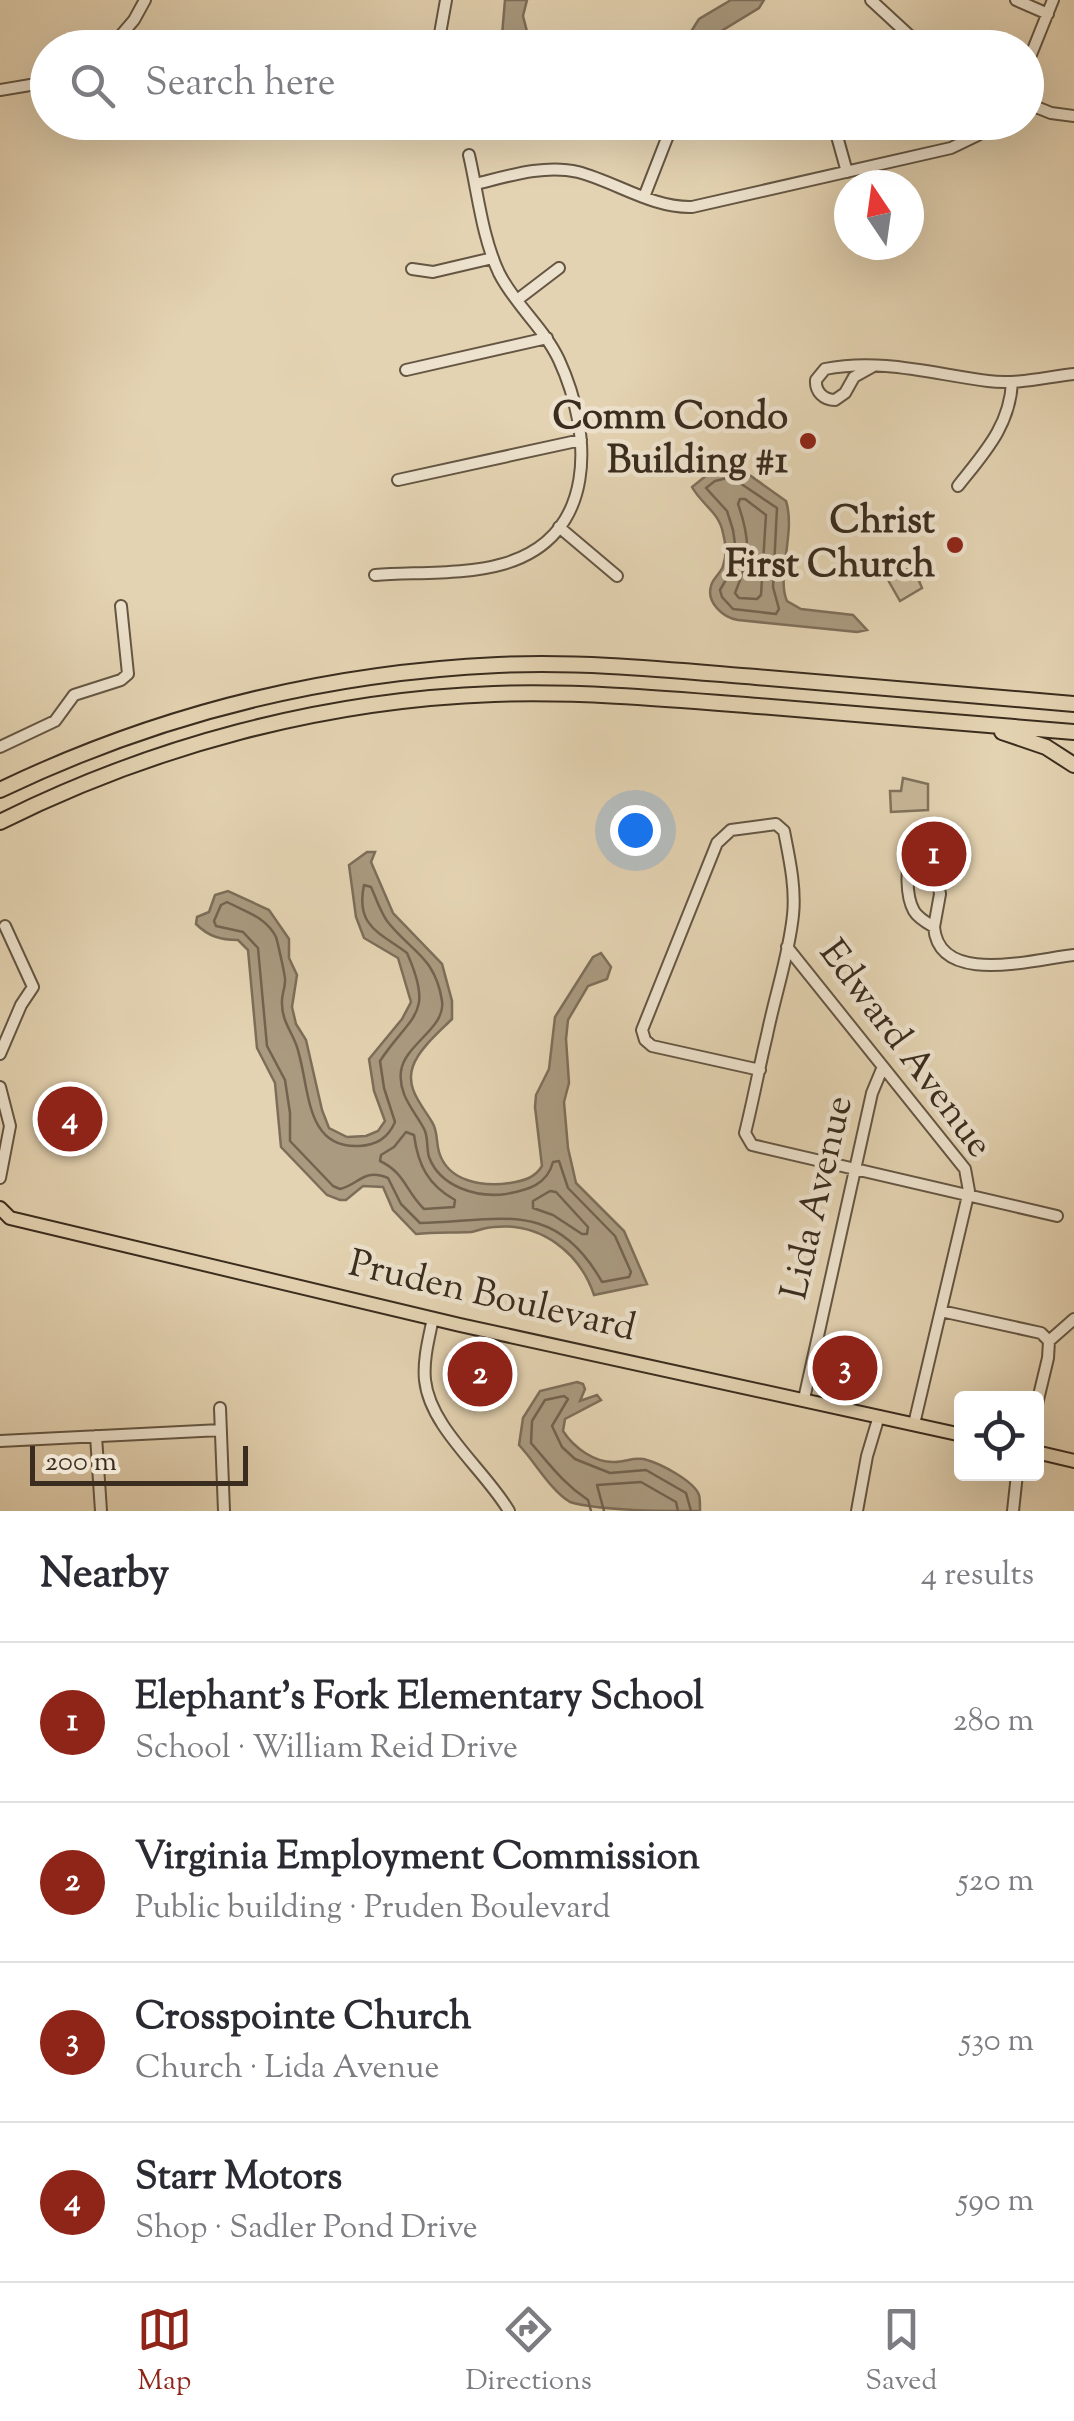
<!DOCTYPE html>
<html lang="en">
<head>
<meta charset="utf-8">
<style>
	body { margin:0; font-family:"Sorts Mill Goudy",serif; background:#f2f2f3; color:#2b2b33 }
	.controls { position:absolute; right:30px; bottom:30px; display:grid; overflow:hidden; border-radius:10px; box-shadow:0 10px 40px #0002 }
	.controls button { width:90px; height:90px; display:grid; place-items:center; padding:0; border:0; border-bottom:2px solid #e1e1e2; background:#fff; color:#2b2b33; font:50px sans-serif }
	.compass { position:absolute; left:834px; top:170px; width:90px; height:90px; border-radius:50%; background:#fff; box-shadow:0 10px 40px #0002; rotate:347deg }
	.scale { position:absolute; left:30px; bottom:25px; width:218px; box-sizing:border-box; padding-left:10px; border:5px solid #3a2c1e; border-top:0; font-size:28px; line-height:35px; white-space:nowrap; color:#3a2c1e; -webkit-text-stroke:8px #ede2cd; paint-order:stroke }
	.you { position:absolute; left:635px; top:830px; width:35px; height:35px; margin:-25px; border:8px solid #fff; border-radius:50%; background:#1a73e8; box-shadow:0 0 0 15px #1a73e833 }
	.badge { display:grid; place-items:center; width:65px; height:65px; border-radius:50%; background:#8f2418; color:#fff; font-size:32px; font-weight:700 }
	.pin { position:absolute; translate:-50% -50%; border:5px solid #fff; box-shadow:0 2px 10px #0006 }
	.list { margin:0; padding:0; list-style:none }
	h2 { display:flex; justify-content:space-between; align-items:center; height:130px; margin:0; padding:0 40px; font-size:42px }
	h2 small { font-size:32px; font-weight:400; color:#7c7c81 }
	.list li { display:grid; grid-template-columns:65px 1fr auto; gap:30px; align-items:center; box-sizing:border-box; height:160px; padding:0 40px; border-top:2px solid #e1e1e2 }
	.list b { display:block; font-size:38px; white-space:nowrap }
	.list p { margin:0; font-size:32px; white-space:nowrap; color:#7c7c81 }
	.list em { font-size:32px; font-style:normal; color:#7c7c81 }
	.icon { flex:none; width:55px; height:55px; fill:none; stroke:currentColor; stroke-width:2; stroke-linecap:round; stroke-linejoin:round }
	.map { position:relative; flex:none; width:1074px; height:1511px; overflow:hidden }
	.search { position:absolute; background:#fff; box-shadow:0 10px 40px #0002; left:30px; right:30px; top:30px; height:110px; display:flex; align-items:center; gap:25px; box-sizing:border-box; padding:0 35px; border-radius:55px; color:#7c7c81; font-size:38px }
	.sheet { height:770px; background:#fff }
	nav { display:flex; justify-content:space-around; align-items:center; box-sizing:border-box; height:140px; border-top:2px solid #e1e1e2; background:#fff; font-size:28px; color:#7c7c81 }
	nav a { display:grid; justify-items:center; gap:5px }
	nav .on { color:#8f2418 }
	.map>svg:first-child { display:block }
	.green { fill:#c7b799; stroke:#80725c; stroke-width:2.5 }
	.water { fill:#aa9a80; stroke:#7d6e59; stroke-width:2.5 }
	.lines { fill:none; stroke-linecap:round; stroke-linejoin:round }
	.shore { stroke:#72634f; stroke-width:2.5 }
	.minor-casing { stroke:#645643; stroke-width:14 }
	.major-casing { stroke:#3a2c1e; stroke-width:16 }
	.highway-casing { stroke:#3a2c1e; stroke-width:18 }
	.minor { stroke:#ede2cd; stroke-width:10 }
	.major { stroke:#e4d3b2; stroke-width:12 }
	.highway { stroke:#e4d3b2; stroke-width:14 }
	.poi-dot { fill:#8f2418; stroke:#ede2cd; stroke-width:4 }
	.labels { text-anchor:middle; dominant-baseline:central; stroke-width:9; stroke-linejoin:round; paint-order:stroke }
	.poi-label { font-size:38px; font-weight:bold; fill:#3a2c1e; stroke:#ede2cd; text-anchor:end }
	.street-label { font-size:38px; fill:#3a2c1e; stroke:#ede2cd }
</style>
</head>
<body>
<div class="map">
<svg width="1074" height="1511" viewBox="0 0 1074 1511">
	<rect width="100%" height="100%" fill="#e4d3b2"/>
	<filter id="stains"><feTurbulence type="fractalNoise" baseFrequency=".002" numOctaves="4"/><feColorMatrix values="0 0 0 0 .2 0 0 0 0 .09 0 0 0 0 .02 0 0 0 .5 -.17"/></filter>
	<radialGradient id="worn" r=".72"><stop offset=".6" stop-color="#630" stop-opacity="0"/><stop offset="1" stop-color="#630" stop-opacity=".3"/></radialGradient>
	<path class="green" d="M918,563L926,577L919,581L922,588L900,601L888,580Z
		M903,778L928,784V810L891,812L890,791H901Z"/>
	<path class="water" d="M505,0H527L523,16L531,47H501Z
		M731,0H764L759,8L695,47H672L687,38L699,19Z
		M732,467L741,469L786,501C796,532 776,577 787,601L801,609L853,615L867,630L857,632L738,620C724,618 706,603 711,586C712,579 721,573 723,566C727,555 726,544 723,533C719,512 702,505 692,487L712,471Z
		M367,852H375L371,862L393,913L442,964L452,1001V1019C439,1032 419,1049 413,1066C405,1088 422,1105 432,1122C438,1131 436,1142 439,1152C448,1182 483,1187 510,1183C523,1181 535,1178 542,1166L535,1107L536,1095L549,1069L555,1017L593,957L601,953L611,967L607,979L588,986L568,1020L566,1039L569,1083L564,1102L568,1148L576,1183L624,1231L647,1284L594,1295C580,1253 541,1222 494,1227C486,1227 478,1231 471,1232C453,1233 435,1232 416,1234L393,1210L383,1187L363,1186L346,1200H340L327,1195L281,1147L275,1083L257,1048L248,950L238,940C220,940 208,936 196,924L197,917L209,912L215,895L228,891L269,910L289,939V958L297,975L292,1007L296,1024L306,1040L322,1110L329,1128L347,1137L366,1136L378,1131L385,1121L374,1091L369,1059L402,1019L411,1002L398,958L364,938L356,917L349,865Z
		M577,1382L583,1384L585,1389L580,1401L597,1395L601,1400L565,1419L563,1431C574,1448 595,1463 615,1462C626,1462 636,1456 647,1460C661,1464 694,1481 699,1495C700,1497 700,1509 700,1511C664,1511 601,1511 570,1502C551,1491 535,1462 519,1445L523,1418L540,1391Z"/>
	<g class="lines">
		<path class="shore" d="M731,477L777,508L773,587L779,609L776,614L733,609L722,597L720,590L734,566L736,551L733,530L727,511L706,488L715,481Z
			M740,499H745L766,515L761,595L757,599L739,598L735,593C750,558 751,541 738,504Z
			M364,885L371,887C376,898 380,911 387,921C411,952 435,956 442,1001C446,1028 405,1044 401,1071C398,1094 413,1109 423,1127C429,1136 426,1147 429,1157C440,1187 477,1198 506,1194C528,1190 547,1185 553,1162L559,1161L568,1188L615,1236L631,1272L629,1277L602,1282C555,1198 500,1221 420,1223L401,1204L388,1178C363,1168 360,1184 340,1189L333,1186L290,1141V1113L285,1080L267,1046L258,948L243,932L216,926L214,921L221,905L227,902C246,912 266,917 276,937C277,940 286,978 285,981C285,989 281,996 282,1004C282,1021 292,1032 297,1047C310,1086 304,1149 359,1146C377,1145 388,1138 395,1122L384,1088L380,1061C411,1014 435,1016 407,953C381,933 355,927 364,885Z
			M406,1132L414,1135C418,1165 428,1185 455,1200L454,1207L424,1209C405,1190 405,1173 380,1161L381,1155L394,1147Z
			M550,1191L556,1192L588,1227L587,1234H582L553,1215L533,1208V1201Z
			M591,1511L588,1500C563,1483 551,1466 531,1443L532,1421L545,1400L564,1396L568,1399L552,1426L562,1447L575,1459L610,1473L646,1470L686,1493L691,1511
			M604,1511L597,1485L641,1482L676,1502L678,1511"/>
		<g class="minor-casing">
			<path id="minor" d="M871,0L923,48
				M1016,0L1048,14
				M438,45L446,0
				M110,48L134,20L145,0
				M1026,67L1053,0
				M0,90L48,82
				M1026,103L1051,113L1074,116
				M833,122L847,172
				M476,184C508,176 545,164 578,172C616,182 652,208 692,207L951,148L978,135L993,122
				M644,197L667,138L678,122
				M412,269L433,272L493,258
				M517,300L559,268
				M872,367L854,377L845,393L835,400C824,400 815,392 816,380L825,369C881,358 933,374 988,381C1016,385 1046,377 1074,374
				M406,370L547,338
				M398,480L581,440
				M958,486C984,453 1010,426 1012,382
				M559,527L617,576
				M375,575C414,572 466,575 503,564C598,537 593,434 559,360C544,328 515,305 499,273C482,237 478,194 469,155
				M0,747L55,721L74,695L121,680L128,674L121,606
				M922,849L934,857L940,894L934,927C927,923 918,918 914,911C906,897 905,865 913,852Z
				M934,927C939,987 1034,959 1074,955
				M787,947L965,1169L969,1191L914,1424
				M0,1054L21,1005L33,987L5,926
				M760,1070L652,1046L645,1040L642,1030L717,843L731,830L776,824L784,831C789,857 796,887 793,915C789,955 775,995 767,1035C759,1068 753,1101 745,1133L752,1145L1057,1216
				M0,1087L10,1126L0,1178
				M941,1311L1041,1333L1049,1341
				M433,1318C429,1338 423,1359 425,1380C430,1428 485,1470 509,1511
				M804,1399L872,1093L882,1069
				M220,1408L224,1511
				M1036,1408L1048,1358L1049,1341L1074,1319
				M96,1436L101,1511
				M0,1441L221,1430
				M857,1511L867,1456L879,1416
				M1013,1511L1017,1474"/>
		</g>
		<g class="major-casing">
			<path id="major" d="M0,1208L10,1218L460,1325L962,1435
				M1036,1452L1074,1461"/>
		</g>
		<g class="highway-casing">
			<path id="highway" d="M1002,732L1046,747L1074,765
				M0,790C156,715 325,673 498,665C584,661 670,670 756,677C862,686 968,695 1074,704
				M0,822C152,746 323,700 494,694C582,691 670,699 758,706C863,715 969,723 1074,732"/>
		</g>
		<use href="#minor" class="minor"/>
		<use href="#major" class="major"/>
		<use href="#highway" class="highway"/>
	</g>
	<g class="poi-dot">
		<circle cx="808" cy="441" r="10"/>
		<circle cx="955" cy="545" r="10"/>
	</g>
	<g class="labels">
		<g class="poi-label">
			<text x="788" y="419">Comm Condo<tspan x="788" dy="44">Building #1</tspan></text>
			<text x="935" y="523">Christ<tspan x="935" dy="44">First Church</tspan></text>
		</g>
		<g class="street-label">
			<text transform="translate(904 1050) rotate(53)">Edward Avenue</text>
			<text transform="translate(819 1198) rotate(-77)">Lida Avenue</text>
			<text transform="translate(492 1298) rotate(13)">Pruden Boulevard</text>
		</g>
	</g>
	<rect width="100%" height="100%" filter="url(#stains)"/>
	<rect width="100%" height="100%" fill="url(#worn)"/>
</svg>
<div class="controls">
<button><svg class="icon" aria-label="locate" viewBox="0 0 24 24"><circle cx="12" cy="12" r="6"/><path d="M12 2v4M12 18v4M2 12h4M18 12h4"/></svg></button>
</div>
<svg class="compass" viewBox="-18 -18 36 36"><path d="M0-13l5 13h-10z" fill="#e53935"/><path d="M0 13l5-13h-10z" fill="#7c7c81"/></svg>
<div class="scale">200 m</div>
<div class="you"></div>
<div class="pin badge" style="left:934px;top:854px">1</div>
<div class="pin badge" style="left:480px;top:1374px">2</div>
<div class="pin badge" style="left:845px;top:1368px">3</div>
<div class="pin badge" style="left:70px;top:1119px">4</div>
<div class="search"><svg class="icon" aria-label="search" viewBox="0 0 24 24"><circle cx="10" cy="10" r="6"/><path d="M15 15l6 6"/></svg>Search here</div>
</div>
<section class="sheet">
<h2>Nearby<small>4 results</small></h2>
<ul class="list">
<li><span class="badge">1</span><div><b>Elephant's Fork Elementary School</b><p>School · William Reid Drive</p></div><em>280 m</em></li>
<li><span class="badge">2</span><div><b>Virginia Employment Commission</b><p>Public building · Pruden Boulevard</p></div><em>520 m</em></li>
<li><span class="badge">3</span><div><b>Crosspointe Church</b><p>Church · Lida Avenue</p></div><em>530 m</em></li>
<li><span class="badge">4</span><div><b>Starr Motors</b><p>Shop · Sadler Pond Drive</p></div><em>590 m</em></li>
</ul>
</section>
<nav>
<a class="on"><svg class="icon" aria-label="map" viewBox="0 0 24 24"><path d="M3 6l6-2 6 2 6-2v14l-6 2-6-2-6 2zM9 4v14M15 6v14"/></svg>Map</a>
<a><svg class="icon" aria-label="directions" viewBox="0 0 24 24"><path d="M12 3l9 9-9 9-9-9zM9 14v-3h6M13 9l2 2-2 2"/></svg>Directions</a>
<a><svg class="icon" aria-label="saved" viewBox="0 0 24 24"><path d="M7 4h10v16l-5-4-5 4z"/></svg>Saved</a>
</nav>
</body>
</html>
